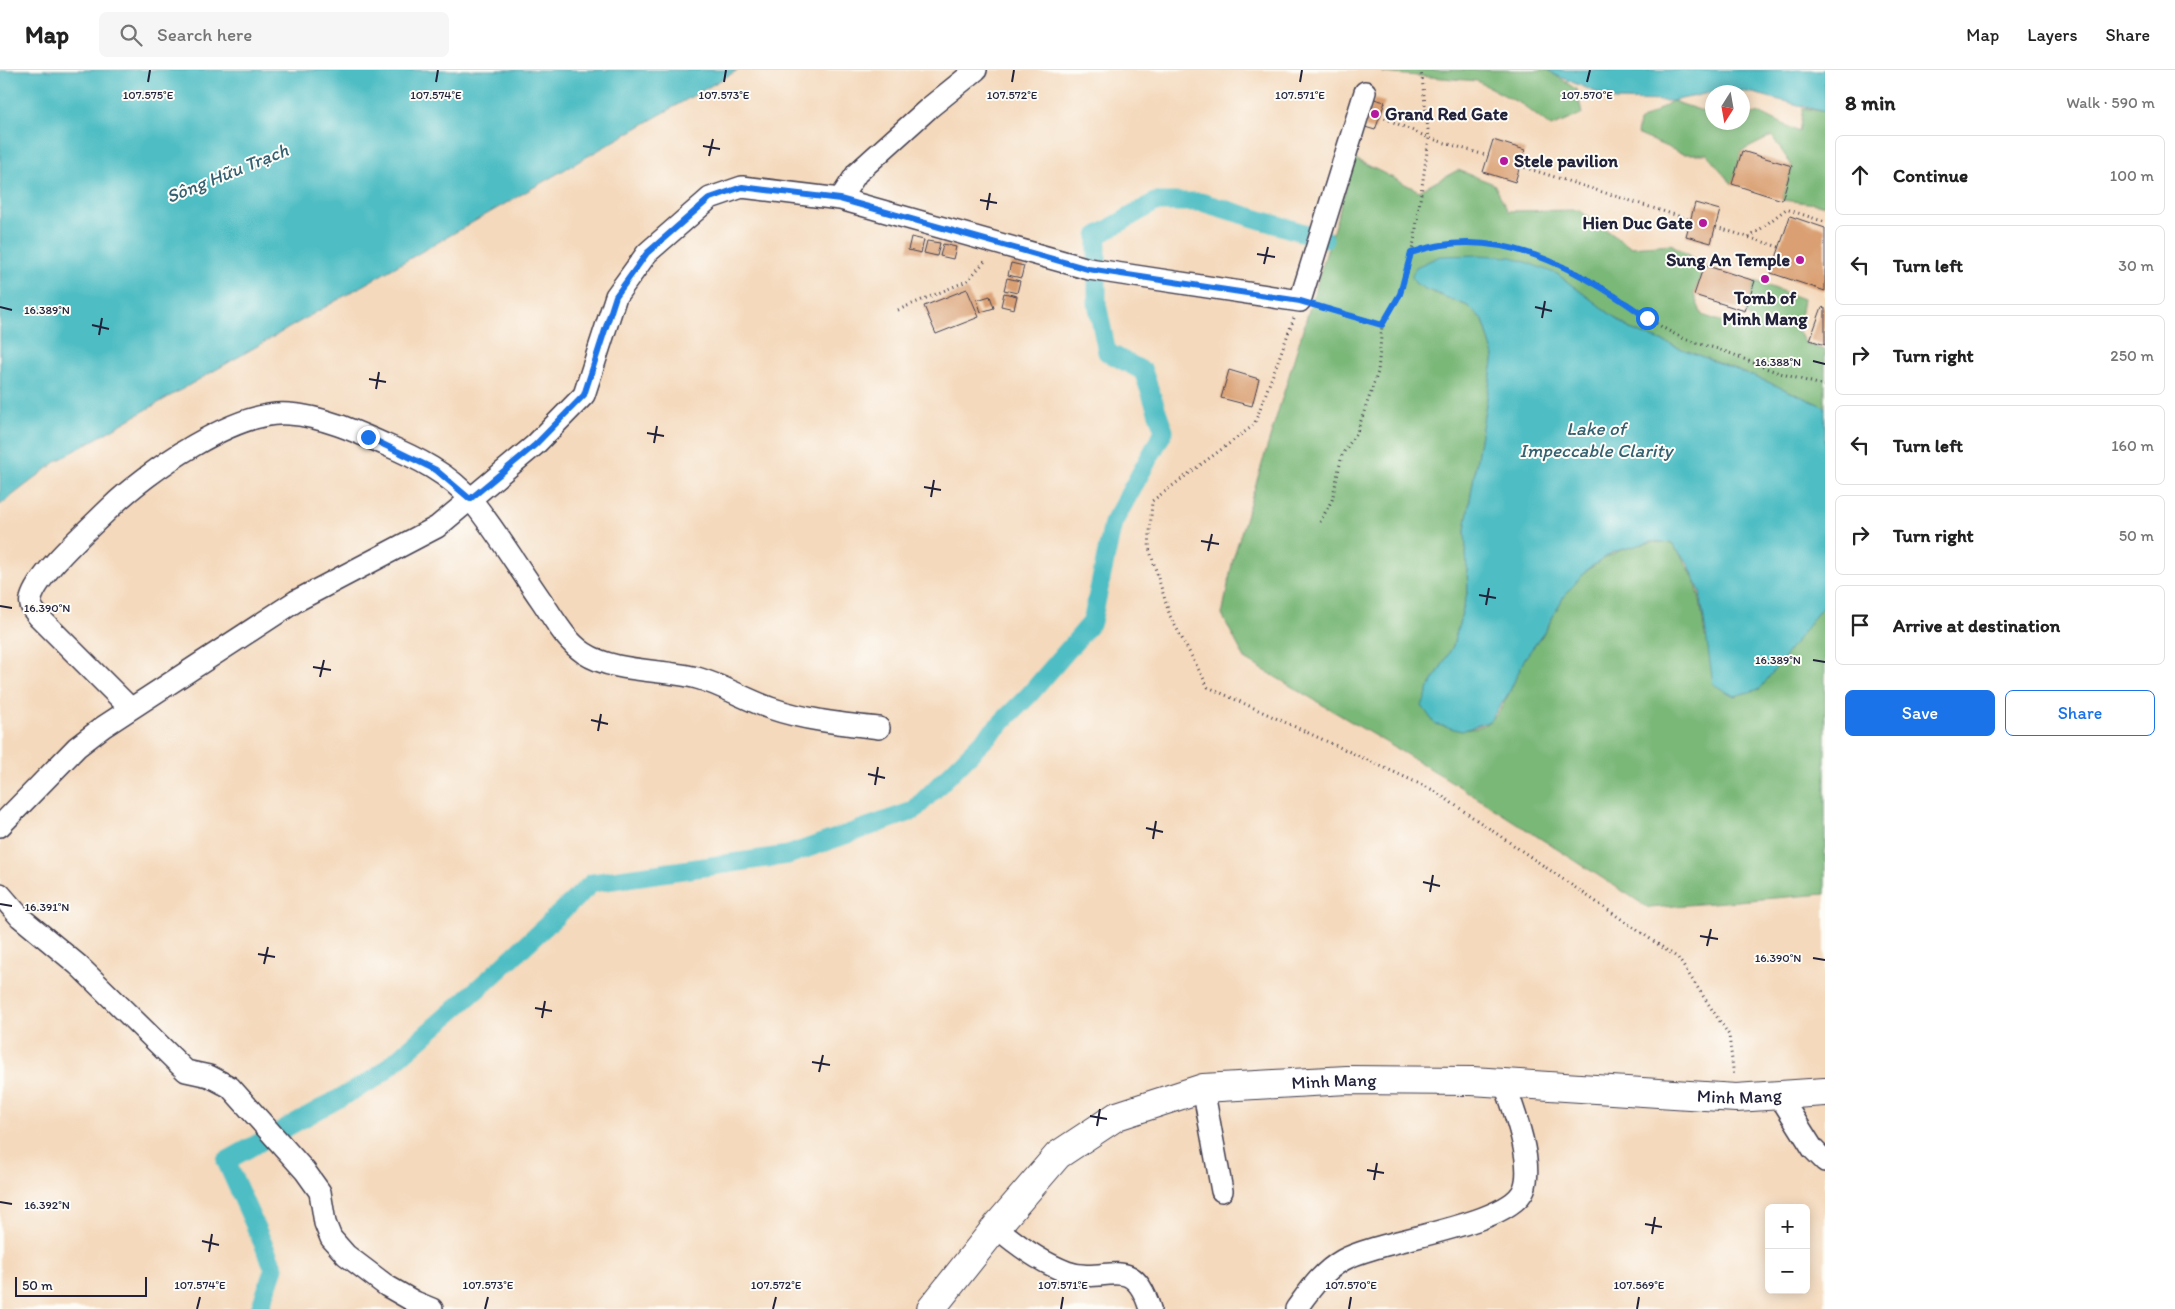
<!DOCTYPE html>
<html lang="en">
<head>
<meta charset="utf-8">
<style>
	body { margin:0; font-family:Itim,sans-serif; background:#f6f6f6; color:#222 }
	.controls { position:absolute; right:15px; bottom:15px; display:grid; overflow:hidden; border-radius:8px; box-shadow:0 2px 12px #0003 }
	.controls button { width:45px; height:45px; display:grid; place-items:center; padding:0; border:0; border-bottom:1px solid #e0e0e0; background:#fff; color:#222; font:25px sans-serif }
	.compass { position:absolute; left:1705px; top:15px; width:45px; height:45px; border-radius:50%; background:#fff; box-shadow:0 2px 12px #0003; rotate:191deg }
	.scale { position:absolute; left:15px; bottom:12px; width:132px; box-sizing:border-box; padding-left:5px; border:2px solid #22223b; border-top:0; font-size:14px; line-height:18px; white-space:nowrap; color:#22223b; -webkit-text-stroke:4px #fdfcf7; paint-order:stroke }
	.stop { position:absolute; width:15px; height:15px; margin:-11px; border:4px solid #1a73e8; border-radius:50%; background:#fff }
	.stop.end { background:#1a73e8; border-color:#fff; box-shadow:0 1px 5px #0008 }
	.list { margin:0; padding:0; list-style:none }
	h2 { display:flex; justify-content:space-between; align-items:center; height:65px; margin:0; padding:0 20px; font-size:21px }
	h2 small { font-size:16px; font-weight:400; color:#767676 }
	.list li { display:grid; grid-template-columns:32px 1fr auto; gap:15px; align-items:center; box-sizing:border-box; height:80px; margin:0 10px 10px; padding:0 10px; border:1px solid #e0e0e0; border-radius:8px }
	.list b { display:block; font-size:19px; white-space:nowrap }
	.list em { font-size:16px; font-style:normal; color:#767676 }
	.actions { display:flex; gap:10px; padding:15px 20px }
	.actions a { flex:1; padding:11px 0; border:1px solid #1a73e8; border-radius:8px; text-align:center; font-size:18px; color:#1a73e8 }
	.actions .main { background:#1a73e8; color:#fff }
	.icon { flex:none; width:28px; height:28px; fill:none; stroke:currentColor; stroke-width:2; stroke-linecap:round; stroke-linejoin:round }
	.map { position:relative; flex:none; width:1825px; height:1239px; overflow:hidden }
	header { display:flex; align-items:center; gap:30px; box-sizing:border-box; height:70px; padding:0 25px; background:#fff; border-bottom:1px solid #e0e0e0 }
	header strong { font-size:24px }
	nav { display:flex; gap:28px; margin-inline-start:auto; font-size:18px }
	.search { width:350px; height:45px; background:#f6f6f6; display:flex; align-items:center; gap:12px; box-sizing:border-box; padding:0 18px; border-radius:8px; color:#767676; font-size:19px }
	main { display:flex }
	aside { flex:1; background:#fff }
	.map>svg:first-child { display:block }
	.forest { fill:#7ab878; stroke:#4e6d5a }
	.water { fill:#4fbec4; stroke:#387080 }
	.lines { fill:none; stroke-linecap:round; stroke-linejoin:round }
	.canal { stroke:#4fbec4; stroke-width:19 }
	.building { fill:#daa073 }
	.minor-casing { stroke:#423d4e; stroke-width:24 }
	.highway-casing { stroke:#423d4e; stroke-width:30 }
	.path { stroke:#423d4e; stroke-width:3; stroke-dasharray:1 4; stroke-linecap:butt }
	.minor { stroke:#fff; stroke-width:21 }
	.highway { stroke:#fff; stroke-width:28 }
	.route { stroke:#1a73e8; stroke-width:6 }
	.ticks { fill:none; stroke:#22223b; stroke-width:2 }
	.poi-dot { fill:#b5179e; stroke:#fdfcf7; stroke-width:2 }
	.labels { text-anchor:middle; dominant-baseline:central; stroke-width:4; stroke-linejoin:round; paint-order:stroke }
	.poi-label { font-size:18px; font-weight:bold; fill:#22223b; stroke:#fdfcf7; text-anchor:start }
	.street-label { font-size:18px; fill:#22223b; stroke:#fdfcf7 }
	.water-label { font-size:19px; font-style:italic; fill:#346072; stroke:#fdfcf7 }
	.ticks-label { font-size:12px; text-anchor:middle; fill:#22223b; stroke:#fdfcf7; stroke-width:4; stroke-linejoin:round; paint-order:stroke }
</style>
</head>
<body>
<header>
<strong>Map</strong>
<div class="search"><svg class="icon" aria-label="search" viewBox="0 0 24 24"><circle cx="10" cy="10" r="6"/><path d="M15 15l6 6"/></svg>Search here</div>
<nav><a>Map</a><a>Layers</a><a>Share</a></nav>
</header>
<main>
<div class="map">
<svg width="1825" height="1239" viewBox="0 0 1825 1239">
	<rect width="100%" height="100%" fill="#fdfcf7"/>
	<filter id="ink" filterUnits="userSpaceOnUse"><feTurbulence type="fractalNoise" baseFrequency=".02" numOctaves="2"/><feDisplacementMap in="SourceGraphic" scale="10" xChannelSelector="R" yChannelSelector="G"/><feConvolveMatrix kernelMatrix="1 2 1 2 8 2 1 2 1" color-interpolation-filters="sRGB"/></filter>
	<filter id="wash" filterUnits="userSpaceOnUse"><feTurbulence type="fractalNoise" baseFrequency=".0096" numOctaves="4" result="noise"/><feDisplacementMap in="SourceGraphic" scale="20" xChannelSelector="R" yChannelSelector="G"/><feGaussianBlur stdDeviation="1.12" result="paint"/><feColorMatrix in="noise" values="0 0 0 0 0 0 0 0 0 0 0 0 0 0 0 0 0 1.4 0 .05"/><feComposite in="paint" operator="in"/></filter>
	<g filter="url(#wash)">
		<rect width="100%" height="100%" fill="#f4d9bc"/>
		<path class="forest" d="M1384,0H1548L1577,20L1582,44L1551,57L1523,35L1477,11L1383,3Z
			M1672,31L1712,44V52H1742L1743,46L1761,43L1799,62L1803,38L1825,42V135L1782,130L1792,96L1772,66L1742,81L1732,114L1707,84H1683L1637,64L1639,52Z
			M1355,89L1419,121L1458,100L1494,114L1508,141L1579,140L1630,177L1671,174L1704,195L1694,225L1702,245L1735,256L1757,258L1745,241L1755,211L1803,229L1798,261L1806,274L1825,280V337L1768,312L1630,259L1557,204L1425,219L1468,236L1483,250L1494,286L1465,460L1468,520L1453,576L1429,618L1435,654C1454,659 1472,664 1490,651C1506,639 1515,605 1525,588C1531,578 1540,570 1546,560C1552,549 1557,537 1564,526C1587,492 1630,468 1671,473C1699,506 1700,526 1705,567L1809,554L1825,533V824L1649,838L1446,708L1245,589L1222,545L1233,489Z"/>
		<path class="water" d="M2,0H738L57,391L0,435V1Z
			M1548,0H1825V42L1753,23L1728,19L1672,31L1615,30L1555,5Z
			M1480,185L1512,187L1557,204L1630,259L1768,312L1825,337V533L1760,619L1734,626L1713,614L1700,522L1688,493L1671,473L1654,471L1613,482L1588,499L1564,526L1545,561L1525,588L1508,625L1490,651L1462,661L1435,654L1422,636L1429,618L1453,576L1468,520L1465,460L1494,286L1483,250L1468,236L1425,219L1415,213L1412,206L1416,197L1440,186Z"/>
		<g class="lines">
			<path class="canal" d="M260,1239L274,1198L226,1091L376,1008L490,908L592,813L788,785L913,741L1029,625L1092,552L1113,453L1164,361L1143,301L1107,282L1097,234V166L1155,132H1201L1324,169"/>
		</g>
		<g id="blocks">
			<path class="building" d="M1374,29L1385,32L1375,60L1365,57Z
				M1493,70L1525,80L1515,112L1483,102Z
				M1742,81L1792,96L1782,130L1732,114Z
				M1695,133L1720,140L1711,173L1686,166Z
				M1790,146L1825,158V221L1771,203Z
				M911,167L924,170L921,183L908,180Z
				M927,171L940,173L937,186L924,183Z
				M943,174L956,177L953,189L940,186Z
				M1011,193L1024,196L1021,208L1008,205Z
				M1704,195L1755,211L1745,241L1694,225Z
				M1007,208L1020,211L1017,223L1004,220Z
				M967,219L979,247L936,264L924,236Z
				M1004,223L1017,226L1014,239L1001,236Z
				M990,226L994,238L981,242L977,230Z
				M1822,237L1825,238V275L1810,270Z
				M1229,300L1259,309L1252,336L1221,328Z"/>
		</g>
	</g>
	<g filter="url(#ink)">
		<use href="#blocks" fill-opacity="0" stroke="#423d4e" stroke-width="1"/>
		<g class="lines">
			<g class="minor-casing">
				<path id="minor" d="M840,129L857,103L929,38L976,0
					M130,638L39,547C34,541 29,536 31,529C37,504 91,457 110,438C147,402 236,339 289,344C321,346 355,361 384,374C415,387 450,404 472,431C497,462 518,497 541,530C554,549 565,570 584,583C614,603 662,599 697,608C722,615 745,629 770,638C805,650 843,654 879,658
					M0,756L77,677L103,657L296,531L437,457L535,375L584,325L616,226L647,183L710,128L742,117L840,129L1089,199L1300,231L1365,22
					M0,824L20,847L78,895L186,1001L209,1006L230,1017L305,1101L320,1122L325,1153L331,1168L346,1185L387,1216L415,1232L432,1239
					M1203,1018L1222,1121
					M1779,1025L1813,1079L1825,1091
					M996,1157C1017,1175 1040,1192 1067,1202C1106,1216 1132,1180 1150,1239
					M1296,1239C1310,1220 1322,1202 1343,1190C1381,1169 1510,1156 1524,1119C1534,1093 1514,1040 1505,1015"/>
			</g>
			<g class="highway-casing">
				<g id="highway">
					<path id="s1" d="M931,1239L996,1157L1058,1085L1117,1046L1203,1018L1347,1010L1472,1011L1736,1028L1825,1022"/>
				</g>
			</g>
			<path class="path" d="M1380,46L1429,68L1488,86
				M1520,96L1691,150
				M1716,157L1779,177
				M1749,168L1786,139L1825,152
				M1412,182C1478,159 1552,184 1609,221C1634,237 1657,257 1685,269C1697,274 1710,276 1721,280C1739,286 1756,295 1774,301C1791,307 1808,311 1825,316
				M1318,236L1382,255L1401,224L1414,172L1429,68L1421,0
				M898,240L967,211L987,189
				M1294,248L1254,355L1152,431L1149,478L1170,546L1208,617L1433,720L1678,888L1729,965L1734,1007
				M1320,452L1332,430L1342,385L1357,362L1378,302L1382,255"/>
			<use href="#minor" class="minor"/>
			<use href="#highway" class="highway"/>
		</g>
	</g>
	<g class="lines" filter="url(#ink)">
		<path class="route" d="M368,367L436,400L470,429L535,375L584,325L616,226L647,183L710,128L742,117L840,129L1088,199L1300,231L1382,255L1400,224L1411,183C1497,152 1579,199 1647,248"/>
	</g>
	<path class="ticks" d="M148,12L150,0M436,12L438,0M724,12L726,0M1012,12L1014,0M1300,12L1302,0M1587,12L1590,0M703,76L720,79M709,86L713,69M980,130L997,133M987,140L990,123M1257,184L1275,187M1264,194L1268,177M0,237L12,240M1535,237L1552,241M1542,248L1545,231M92,255L109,259M99,265L102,248M1813,291L1825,294M369,309L386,312M376,319L379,302M647,363L664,366M654,373L657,356M924,417L941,420M931,427L934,410M1201,471L1219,474M1208,481L1212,464M1479,525L1496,528M1486,535L1489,518M0,536L12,538M1813,590L1825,592M313,597L331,600M320,607L324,590M591,650L608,654M598,661L601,644M868,704L885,708M875,715L878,697M1146,758L1163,762M1153,769L1156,751M1423,812L1440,816M1430,822L1433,805M0,834L12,836M1700,866L1718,869M1707,876L1711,859M258,884L275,887M1813,888L1825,890M264,894L268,877M535,938L552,941M542,948L545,931M812,992L830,995M819,1002L823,985M1090,1046L1107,1049M1097,1056L1100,1039M1367,1100L1384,1103M1374,1110L1377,1093M0,1132L12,1134M1645,1154L1662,1157M1652,1164L1655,1147M202,1171L219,1175M209,1182L212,1164M197,1239L200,1227M485,1239L488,1227M773,1239L776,1227M1061,1239L1063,1227M1349,1239L1351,1227M1637,1239L1639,1227"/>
	<g class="poi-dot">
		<circle cx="1375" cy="44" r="5"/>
		<circle cx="1504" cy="91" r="5"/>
		<circle cx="1703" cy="153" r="5"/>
		<circle cx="1800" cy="190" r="5"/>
		<circle cx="1765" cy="209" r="5"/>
	</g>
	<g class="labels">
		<g class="poi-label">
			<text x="1385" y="44">Grand Red Gate</text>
			<text x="1514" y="91">Stele pavilion</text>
			<text x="1693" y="153" text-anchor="end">Hien Duc Gate</text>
			<text x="1790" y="190" text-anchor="end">Sung An Temple</text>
			<text x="1765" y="228" text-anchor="middle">Tomb of<tspan x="1765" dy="21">Minh Mang</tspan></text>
		</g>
		<g class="street-label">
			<text stroke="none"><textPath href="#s1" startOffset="492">Minh Mang</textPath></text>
			<text stroke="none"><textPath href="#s1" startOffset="898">Minh Mang</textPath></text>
		</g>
		<g class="water-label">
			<text transform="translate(227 103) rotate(-22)">Sông Hữu Trạch</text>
			<text x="1596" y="358">Lake of<tspan x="1596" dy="22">Impeccable Clarity</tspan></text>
		</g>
	</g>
	<g class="ticks-label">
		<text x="436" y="29">107.574°E</text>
		<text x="724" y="29">107.573°E</text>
		<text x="1012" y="29">107.572°E</text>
		<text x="1300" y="29">107.571°E</text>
		<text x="1587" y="29">107.570°E</text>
		<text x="148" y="29">107.575°E</text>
		<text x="47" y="244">16.389°N</text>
		<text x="1778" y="296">16.388°N</text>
		<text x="47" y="542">16.390°N</text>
		<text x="1778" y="594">16.389°N</text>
		<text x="47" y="841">16.391°N</text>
		<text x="1778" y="892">16.390°N</text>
		<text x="47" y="1139">16.392°N</text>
		<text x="200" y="1219">107.574°E</text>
		<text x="488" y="1219">107.573°E</text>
		<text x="776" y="1219">107.572°E</text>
		<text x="1063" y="1219">107.571°E</text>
		<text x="1351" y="1219">107.570°E</text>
		<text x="1639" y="1219">107.569°E</text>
	</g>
</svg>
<div class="controls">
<button>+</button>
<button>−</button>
</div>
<svg class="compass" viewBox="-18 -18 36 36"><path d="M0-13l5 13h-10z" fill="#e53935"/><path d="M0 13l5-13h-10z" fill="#767676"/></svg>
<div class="scale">50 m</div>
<div class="stop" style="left:1647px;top:248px"></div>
<div class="stop end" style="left:368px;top:367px"></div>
</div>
<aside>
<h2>8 min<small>Walk · 590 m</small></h2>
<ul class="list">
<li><svg class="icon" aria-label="ahead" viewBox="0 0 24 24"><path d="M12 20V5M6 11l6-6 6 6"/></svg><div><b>Continue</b></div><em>100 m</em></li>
<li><svg class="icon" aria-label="left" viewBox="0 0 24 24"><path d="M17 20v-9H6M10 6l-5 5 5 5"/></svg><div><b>Turn left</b></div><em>30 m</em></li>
<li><svg class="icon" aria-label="right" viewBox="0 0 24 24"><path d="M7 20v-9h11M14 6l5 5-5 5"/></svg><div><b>Turn right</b></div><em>250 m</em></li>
<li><svg class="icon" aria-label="left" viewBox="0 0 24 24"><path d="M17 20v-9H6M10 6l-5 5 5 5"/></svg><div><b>Turn left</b></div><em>160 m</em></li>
<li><svg class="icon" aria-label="right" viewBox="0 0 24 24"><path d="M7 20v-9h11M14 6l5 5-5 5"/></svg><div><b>Turn right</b></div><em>50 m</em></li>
<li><svg class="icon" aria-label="arrive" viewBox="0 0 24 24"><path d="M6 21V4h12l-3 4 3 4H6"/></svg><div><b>Arrive at destination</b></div></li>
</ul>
<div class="actions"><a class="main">Save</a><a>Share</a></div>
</aside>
</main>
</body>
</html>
